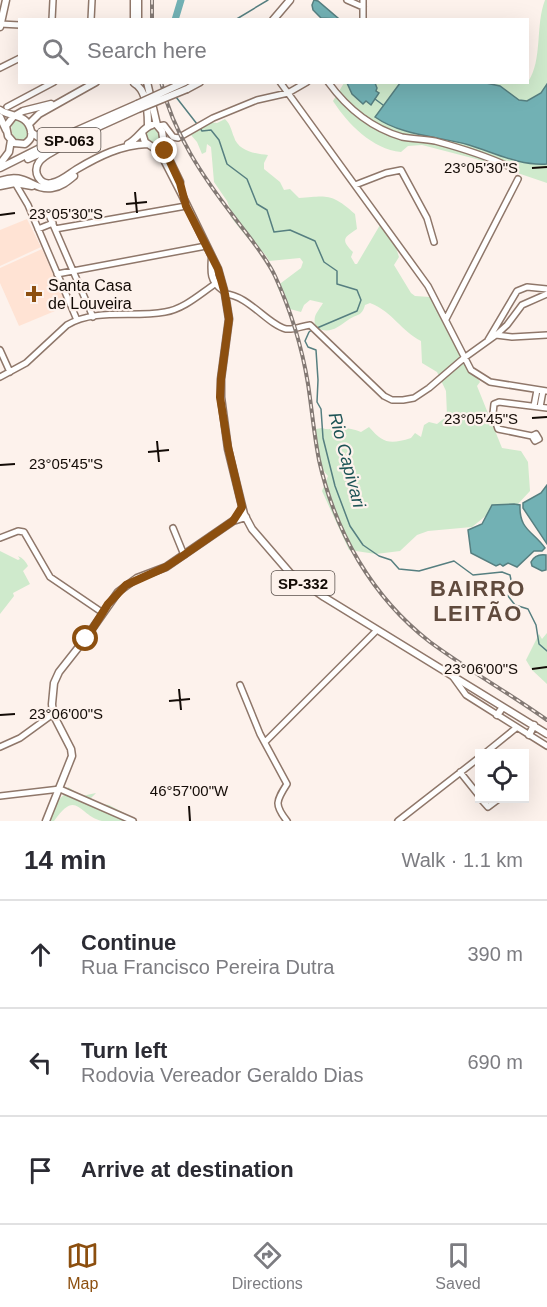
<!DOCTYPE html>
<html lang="en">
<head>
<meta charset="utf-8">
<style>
	body { margin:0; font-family:Arial,sans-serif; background:#f7f7f7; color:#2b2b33 }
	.controls { position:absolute; right:18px; bottom:18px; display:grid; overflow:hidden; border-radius:0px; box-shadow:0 6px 24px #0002 }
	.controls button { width:54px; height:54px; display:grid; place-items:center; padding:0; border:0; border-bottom:2px solid #e1e1e2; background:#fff; color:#2b2b33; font:30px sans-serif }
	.stop { position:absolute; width:18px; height:18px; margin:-14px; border:4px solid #8c4f0f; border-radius:50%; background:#fff }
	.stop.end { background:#8c4f0f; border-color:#fff; box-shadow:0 2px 6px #0008 }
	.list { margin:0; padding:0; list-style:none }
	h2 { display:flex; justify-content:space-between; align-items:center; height:78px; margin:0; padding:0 24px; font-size:26px }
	h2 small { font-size:20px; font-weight:400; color:#7c7c81 }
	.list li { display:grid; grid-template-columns:39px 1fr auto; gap:18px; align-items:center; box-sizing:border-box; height:108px; padding:0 24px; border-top:2px solid #e1e1e2 }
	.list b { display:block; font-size:22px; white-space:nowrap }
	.list p { margin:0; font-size:20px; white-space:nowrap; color:#7c7c81 }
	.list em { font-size:20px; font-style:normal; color:#7c7c81 }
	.icon { flex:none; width:33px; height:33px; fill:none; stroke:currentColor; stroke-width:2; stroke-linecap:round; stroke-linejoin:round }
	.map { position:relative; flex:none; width:547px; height:821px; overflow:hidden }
	.search { position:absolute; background:#fff; box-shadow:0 6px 24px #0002; left:18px; right:18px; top:18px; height:66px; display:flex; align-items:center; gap:15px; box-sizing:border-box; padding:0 21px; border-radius:0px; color:#7c7c81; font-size:22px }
	.sheet { height:402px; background:#fff }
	nav { display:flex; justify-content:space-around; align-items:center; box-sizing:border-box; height:84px; border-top:2px solid #e1e1e2; background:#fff; font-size:16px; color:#7c7c81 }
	nav a { display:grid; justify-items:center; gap:3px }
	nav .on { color:#8c4f0f }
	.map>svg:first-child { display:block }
	.built { fill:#ffe3d4 }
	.green { fill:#cfeacc }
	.water { fill:#72b1b4; stroke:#567f80; stroke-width:1.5 }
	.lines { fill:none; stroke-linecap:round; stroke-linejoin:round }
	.stream { stroke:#567f80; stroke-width:1.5 }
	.river { stroke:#72b1b4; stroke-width:7 }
	.minor-casing { stroke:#8f776a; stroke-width:8 }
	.major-casing { stroke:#8f776a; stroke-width:9 }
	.minor { stroke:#fff; stroke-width:5 }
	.major { stroke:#fff; stroke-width:6 }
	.rail-casing { stroke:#837974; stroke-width:4 }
	.rail { stroke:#fdf2ec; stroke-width:1.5; stroke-dasharray:4.5; stroke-linecap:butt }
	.major-bridge-casing { stroke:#8f776a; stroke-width:9; stroke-linecap:butt }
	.major-bridge { stroke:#fff; stroke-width:6 }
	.route { stroke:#8c4f0f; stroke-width:8 }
	.ticks { fill:none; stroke:#130b06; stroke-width:2 }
	.poi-dot { fill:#8c4f0f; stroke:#fdf2ec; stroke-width:2 }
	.labels { text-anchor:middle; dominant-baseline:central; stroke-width:4.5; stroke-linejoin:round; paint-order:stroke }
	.shield { fill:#fdf2ec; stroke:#59504b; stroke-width:1.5 }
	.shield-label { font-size:15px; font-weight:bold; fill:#130b06 }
	.poi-label { font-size:16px; fill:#130b06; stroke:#fdf2ec; text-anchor:start }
	.water-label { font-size:18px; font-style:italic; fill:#1c5355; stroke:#fdf2ec }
	.district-label { font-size:22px; font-weight:bold; letter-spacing:1.5px; fill:#604a3d; stroke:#fdf2ec }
	.ticks-label { font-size:15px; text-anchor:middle; fill:#130b06; stroke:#fdf2ec; stroke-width:4.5; stroke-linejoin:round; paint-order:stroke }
</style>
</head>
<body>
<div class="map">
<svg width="547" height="821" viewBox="0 0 547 821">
	<rect width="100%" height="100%" fill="#fdf2ec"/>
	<path class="built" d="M27,219L41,247L0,266V230Z
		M42,249L67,306L19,326L0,283V268Z"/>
	<path class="green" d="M545,0H547V183L476,159L422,145L408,146L401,152C372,149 348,124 333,101L344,83L528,82C543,59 535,26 545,0Z
		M17,118L22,119L29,130V137L25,141L16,140L12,133L11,123Z
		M225,119C231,125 231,130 234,137C238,151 256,154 268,155L264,163V169L280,182L284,190L290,189L299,198C328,196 331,193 355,214L357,229C343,238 341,240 353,252L351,257L355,264H357L380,225L392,235L399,257L394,265L411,293L415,296L430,297L433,300L440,317L452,335L459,354L473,371L480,382L477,386L502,448L521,451L528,462L530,491L518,504L517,510L488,514L472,527L428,531L417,535L400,551L376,554L349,550L322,491L328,476C318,466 312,444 316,429L322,428C328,430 330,429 336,428C344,427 354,429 361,432L369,427C383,443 389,445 411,438L415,433L421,437L424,425L429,422L437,424L447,416L446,391L437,372L422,363L421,341C401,331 393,312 370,303L365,305C362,317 356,314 348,320C337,328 330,334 316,328C312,316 317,313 323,303L310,300L304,305L301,312L290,309L287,307L277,286L301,268L303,262L300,258L269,261C265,252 259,249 252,243C244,234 237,225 230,216H233L227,201L214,182L211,147L207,144L206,152L202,154L197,142L191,135L209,122L217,123Z
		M145 135a8 8 0 1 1 16 0a8 8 0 1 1-16 0Z
		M0,551L18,560L20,559L18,556C23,558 26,562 28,566L23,571L30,584L13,593L14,596L0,614Z
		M547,633V684L532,670L526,660L539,634L542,639Z
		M68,787L82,796L96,793L89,800L101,804L109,805L126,814L127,821C120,821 110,821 102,821C78,815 77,788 54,821H48L58,800L66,793Z"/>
	<path class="water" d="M314,0L318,1L339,19L321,18L313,10L312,5Z
		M347,83H375L377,88L376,91L379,93L371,105L366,101L363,104L352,94Z
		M400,83H486L500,86L519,100L527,101L541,93L547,84V164C520,166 495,153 469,145C438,136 402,136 375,117Z
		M547,485V544L523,508V503L541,493Z
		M514,504L520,505C519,530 533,531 545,548L542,551H534L517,567L508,563L503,566L500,564L496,566L471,553L468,530L482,524L492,505Z
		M546,555V570L542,571L532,566L531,562C534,556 539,554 546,555Z"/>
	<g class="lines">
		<path class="stream" d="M235,20L268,0
			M176,97L197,124
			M375,99L383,105
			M200,128L202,131L211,130L219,140L227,164L247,179L257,204L267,210L274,232L290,230L315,241L324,262L337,271V284L357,290L361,300L357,311L317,328
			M312,330L309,332L305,341L308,347L316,350L318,380L317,402L321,409L323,438L335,486L350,526L363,545L379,556L391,560L399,569L419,571L454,561L473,575L502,572L510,575L512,585L508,596L515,605L528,609L536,625L539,644L547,651"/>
		<path class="river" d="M175,20L181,0"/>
		<g class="minor-casing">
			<path id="minor" d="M347,0L363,7
				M52,20L53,0
				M91,20L92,0
				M363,20V0
				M0,24L20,25
				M0,68L20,58
				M280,82L428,286L471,370L490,382L547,391
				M328,82C347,108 371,128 402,137C413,139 424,139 435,141C461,148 490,157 514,169
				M7,107L54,82
				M158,126L164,125L173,137L178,138L213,118L257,100L288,93L307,82
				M15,183L28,205L77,320
				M355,185L386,173L401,170L427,218L434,242
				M48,213L93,317
				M38,229L53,223
				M55,229L186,206
				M57,274L206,246
				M225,294C248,295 268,325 286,329C294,330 302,326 310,325L384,396L392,400H403L414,398L429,388L464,358L496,335L507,325L522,305L547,294
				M446,319L518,179
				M496,335L512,337L547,335
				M488,340L517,291L527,287L547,289
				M0,350L10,372
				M0,377L26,363L67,325C96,308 133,318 165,312C184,309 200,294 215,284
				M534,406L537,390
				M540,407L543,391
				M532,436L535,441L539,439L536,434L532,436L498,429L493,414L494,404L499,402L547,408
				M173,528L184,555
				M0,538L18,531L24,532L50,577L103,613
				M453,677L466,695L547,746
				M240,685L260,734L287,784C276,801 274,805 287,821
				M265,742L377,630
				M0,747L20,738L53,714
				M484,754L516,728
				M460,772L480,797
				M0,796L60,789L133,821
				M480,798L488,807L500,798
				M398,821L480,757"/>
		</g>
		<g class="major-casing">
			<path id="major" d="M138,0V20
				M134,20V0
				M273,20L290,0
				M0,27L6,0
				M147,82L157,125L162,131L165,151L180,182
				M134,83C147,90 148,111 148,125
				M187,89L200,82
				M0,110C12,118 27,113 31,131C32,138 30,140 25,144L14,143L8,136L6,126L13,117
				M16,115L23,111L51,104
				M0,117L6,130
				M29,124L39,114L96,82
				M31,132L38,137L56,138
				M142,133L145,142L157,150L163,158L182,195L218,269L225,294L229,319L221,379V397L228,449L244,514L252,529L290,573L324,597L547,734
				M65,142C58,152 46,152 39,162C32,172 40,186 52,183C62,181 69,174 77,169C99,156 121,145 147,144
				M63,143L138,109
				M128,144C139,138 143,127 152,125
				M28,159L54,147
				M0,164L9,152L11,140
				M0,168L62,137L137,104
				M0,181C26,171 32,191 52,188C61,187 68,181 74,176
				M0,186L15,183L32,186
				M212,257C211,272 210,281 223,290
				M497,715L503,707
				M529,735L534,725
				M46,821L72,756L71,749L53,714L52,704L54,683L59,672L85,639L118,592L137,578L166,567L233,521L246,517"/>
		</g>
		<use href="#minor" class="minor"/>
		<use href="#major" class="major"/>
		<g class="rail-casing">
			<path id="rail" d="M152,0V20
				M161,82C173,133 203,177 234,217C248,236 265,255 275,276C291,311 302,347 308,384C312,410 314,435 319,460C335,532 372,597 430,642C468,670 509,693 547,720"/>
		</g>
		<use href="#rail" class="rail"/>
		<g class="major-bridge-casing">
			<path id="major-bridge" d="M137,104L185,82
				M138,109L187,89"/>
		</g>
		<use href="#major-bridge" class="major-bridge"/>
	</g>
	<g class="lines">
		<path class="route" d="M86,639L108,604L126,585L166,567L184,555L233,521L242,507L228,447L220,397L221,379L229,319L225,294L218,269L186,206L180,183L165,151"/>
	</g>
	<path class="ticks" d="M532,168L547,167M135,192L137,213M126,204L147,202M0,215L15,213M532,418L547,417M157,441L159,462M148,452L169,450M0,465L15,464M532,669L547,667M179,689L181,710M169,701L190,699M0,715L15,714M189,806L190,821"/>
	<path class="poi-dot" d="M31 285h6v6h6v6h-6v6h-6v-6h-6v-6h6z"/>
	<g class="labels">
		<g class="shield">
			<rect x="37.5" y="128" width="63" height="24" rx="4.5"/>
			<rect x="271.5" y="571" width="63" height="24" rx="4.5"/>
		</g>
		<g class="shield-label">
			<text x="69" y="140">SP-063</text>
			<text x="303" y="583">SP-332</text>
		</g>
		<g class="poi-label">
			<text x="48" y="285">Santa Casa<tspan x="48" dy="18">de Louveira</tspan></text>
		</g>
		<g class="water-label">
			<text transform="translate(347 460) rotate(75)">Rio Capivari</text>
		</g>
		<g class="district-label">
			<text x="478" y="588">BAIRRO<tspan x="478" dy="25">LEITÃO</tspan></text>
		</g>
	</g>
	<g class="ticks-label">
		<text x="481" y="173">23°05'30"S</text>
		<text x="66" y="219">23°05'30"S</text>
		<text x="481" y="424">23°05'45"S</text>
		<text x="66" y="469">23°05'45"S</text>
		<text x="481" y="674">23°06'00"S</text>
		<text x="66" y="719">23°06'00"S</text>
		<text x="189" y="796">46°57'00"W</text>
	</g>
</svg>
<div class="controls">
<button><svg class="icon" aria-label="locate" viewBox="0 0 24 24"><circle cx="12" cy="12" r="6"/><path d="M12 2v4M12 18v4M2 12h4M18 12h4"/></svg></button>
</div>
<div class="stop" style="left:86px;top:639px"></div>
<div class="stop end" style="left:165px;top:151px"></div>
<div class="search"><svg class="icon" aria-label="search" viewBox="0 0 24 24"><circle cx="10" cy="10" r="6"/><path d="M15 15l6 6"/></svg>Search here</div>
</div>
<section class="sheet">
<h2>14 min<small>Walk · 1.1 km</small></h2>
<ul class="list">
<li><svg class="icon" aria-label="ahead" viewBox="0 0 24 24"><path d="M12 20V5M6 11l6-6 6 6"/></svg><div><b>Continue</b><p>Rua Francisco Pereira Dutra</p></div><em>390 m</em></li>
<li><svg class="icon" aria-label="left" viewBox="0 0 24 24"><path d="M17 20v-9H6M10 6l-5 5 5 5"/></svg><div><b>Turn left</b><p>Rodovia Vereador Geraldo Dias</p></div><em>690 m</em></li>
<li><svg class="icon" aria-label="arrive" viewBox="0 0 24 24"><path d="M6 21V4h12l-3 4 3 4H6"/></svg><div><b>Arrive at destination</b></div></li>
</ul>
</section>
<nav>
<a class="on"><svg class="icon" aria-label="map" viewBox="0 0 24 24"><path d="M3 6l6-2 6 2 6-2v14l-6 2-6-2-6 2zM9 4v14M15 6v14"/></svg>Map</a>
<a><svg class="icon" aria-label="directions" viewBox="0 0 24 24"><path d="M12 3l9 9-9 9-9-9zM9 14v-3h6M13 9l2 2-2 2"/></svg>Directions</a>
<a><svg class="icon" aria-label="saved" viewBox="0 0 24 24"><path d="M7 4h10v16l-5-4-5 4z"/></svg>Saved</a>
</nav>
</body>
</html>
